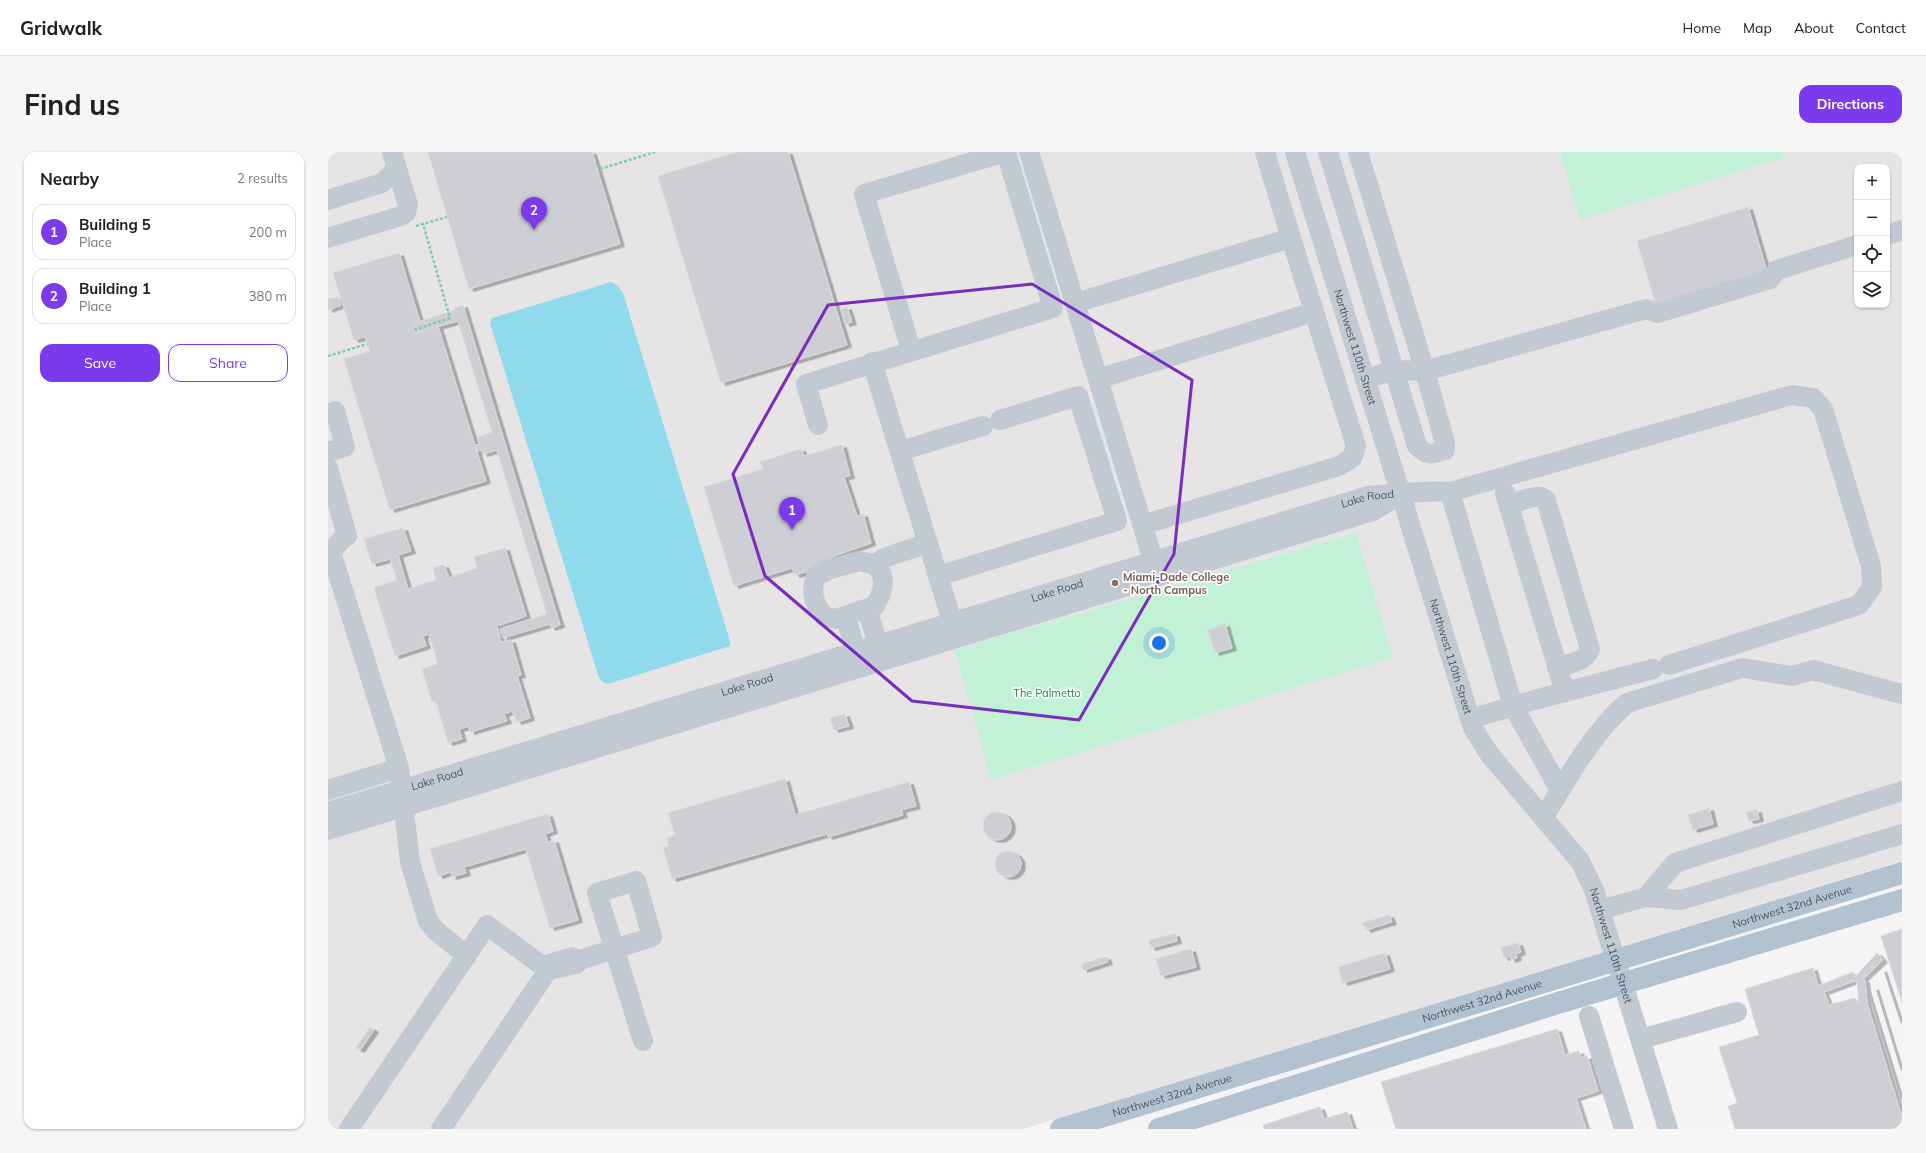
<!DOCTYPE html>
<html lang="en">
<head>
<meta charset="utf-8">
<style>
	body { margin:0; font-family:Mulish,sans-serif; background:#f6f6f6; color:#202124 }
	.controls { position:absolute; right:12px; top:12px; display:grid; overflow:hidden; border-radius:8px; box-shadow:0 1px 3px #0004 }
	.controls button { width:36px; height:36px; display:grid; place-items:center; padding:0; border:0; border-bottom:1px solid #e0e0e0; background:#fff; color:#202124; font:20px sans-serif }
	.you { position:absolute; left:831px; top:491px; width:14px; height:14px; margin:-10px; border:3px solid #fff; border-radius:50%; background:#1a73e8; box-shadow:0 0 0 6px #1a73e833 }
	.badge { display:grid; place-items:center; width:26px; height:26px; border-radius:50%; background:#7c3aed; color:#fff; font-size:13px; font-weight:700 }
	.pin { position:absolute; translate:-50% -33px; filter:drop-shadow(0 1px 2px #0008) }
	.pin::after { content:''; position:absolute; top:21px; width:14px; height:12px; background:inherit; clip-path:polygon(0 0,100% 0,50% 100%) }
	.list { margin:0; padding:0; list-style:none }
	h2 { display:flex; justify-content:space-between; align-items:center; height:52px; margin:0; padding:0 16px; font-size:17px }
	h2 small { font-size:13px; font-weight:400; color:#757577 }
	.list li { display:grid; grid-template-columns:26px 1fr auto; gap:12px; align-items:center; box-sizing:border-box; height:56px; margin:0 8px 8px; padding:0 8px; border:1px solid #e0e0e0; border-radius:12px }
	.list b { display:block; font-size:15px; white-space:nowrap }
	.list p { margin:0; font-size:13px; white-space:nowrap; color:#757577 }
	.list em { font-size:13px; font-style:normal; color:#757577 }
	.actions { display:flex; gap:8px; padding:12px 16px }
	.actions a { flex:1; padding:9px 0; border:1px solid #7c3aed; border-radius:12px; text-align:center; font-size:14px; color:#7c3aed }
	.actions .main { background:#7c3aed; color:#fff }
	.icon { flex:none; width:22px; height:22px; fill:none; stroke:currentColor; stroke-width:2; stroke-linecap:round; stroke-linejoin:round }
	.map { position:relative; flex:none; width:1574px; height:977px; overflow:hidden; border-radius:12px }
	header { display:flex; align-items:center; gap:24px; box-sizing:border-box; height:56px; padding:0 20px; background:#fff; border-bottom:1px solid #e0e0e0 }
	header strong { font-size:19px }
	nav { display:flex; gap:22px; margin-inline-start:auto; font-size:14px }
	.intro { display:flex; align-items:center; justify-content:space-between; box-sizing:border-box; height:96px; padding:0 24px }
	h1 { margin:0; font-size:28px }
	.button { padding:10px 18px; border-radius:12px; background:#7c3aed; color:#fff; font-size:14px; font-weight:700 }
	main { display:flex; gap:24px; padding:0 24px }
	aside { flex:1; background:#fff; border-radius:12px; box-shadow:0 1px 3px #0004 }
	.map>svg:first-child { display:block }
	.education { fill:#e6e4e5; fill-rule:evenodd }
	.green { fill:#c3f1d5 }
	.water { fill:#90daee }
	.building { fill:#cdcfd5; stroke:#d7d9de; fill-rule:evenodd; filter:url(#shadow) }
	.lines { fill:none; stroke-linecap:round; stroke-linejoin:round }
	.path { stroke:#7ad0a6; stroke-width:2.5; stroke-dasharray:3 2; stroke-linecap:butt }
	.minor { stroke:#c1cad2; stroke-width:20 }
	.major { stroke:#b3c2d1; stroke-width:22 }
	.rail { stroke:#b5b8bd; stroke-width:3 }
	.marked { fill:none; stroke:#7b2cbf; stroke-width:3; stroke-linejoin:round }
	.education-dot { fill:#8d6e63; stroke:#fff; stroke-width:1.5 }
	.labels { text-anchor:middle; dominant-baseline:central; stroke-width:3.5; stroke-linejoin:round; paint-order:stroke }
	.street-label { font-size:11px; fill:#4a5661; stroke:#fff }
	.education-label { font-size:11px; font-weight:bold; fill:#785e54; stroke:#fff; text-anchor:start }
	.park-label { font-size:11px; fill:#17864f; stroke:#fff }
</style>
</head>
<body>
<header>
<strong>Gridwalk</strong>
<nav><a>Home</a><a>Map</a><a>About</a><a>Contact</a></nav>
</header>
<div class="intro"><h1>Find us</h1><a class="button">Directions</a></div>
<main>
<aside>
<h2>Nearby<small>2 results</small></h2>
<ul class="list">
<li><span class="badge">1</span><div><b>Building 5</b><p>Place</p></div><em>200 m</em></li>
<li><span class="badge">2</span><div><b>Building 1</b><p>Place</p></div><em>380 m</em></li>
</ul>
<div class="actions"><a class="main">Save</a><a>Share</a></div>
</aside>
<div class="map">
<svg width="1574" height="977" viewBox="0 0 1574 977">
	<defs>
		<filter id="shadow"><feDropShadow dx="4.5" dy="2.5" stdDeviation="0" flood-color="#0004"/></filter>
	</defs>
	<rect width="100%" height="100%" fill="#f5f3f3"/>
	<path class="education" d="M0,0H1574V709L695,977H0ZM1529,15H1559V153H1529Z"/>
	<path class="green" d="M1232,0H1454L1456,6L1252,68Z
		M1028,381L1065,506L663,628L627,498Z"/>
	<path class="water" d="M283,130L290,134L295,141L402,489V494L280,532L274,530L270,523L162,171L164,166Z"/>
	<path class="building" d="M100,0H264L292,92L141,137Z
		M409,0H460L519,193L393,231L330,24Z
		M1420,55L1439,120L1328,153L1309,89Z
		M71,101L92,170L84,172L87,181L110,174L158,329L62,358L16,207L42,199L37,185L26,188L5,121Z
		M10,145L13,153L0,158V147Z
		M135,153L232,473L223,476L222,472L175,486L172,477L219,462L169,298L155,302L154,298L149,299L147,293L152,292L150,285L164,280L130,169L87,181L84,172L127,158V156Z
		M519,155L524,170L517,172L513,157Z
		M514,293L522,324L516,325L529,364L535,362L543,391L506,404L508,411L467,423L464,416L406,434L376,335L435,317L432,310L473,297L476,304Z
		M75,376L83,399L70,403L80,437L108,428L105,416L116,413L121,426L149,416L146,405L177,396L198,464L169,474L173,490L183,488L193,523L189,524L202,566L189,570L184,559L176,562L179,569L142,580L141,574L131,577L134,587L120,591L108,549L104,550L94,517L110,512L101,482L95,484L98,494L67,504L46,436L69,428L62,407L44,412L36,387Z
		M897,472L904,496L887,501L880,478Z
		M517,562L521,574L506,578L502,566Z
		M457,627L467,663L581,630L588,654L573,658L575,663L500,685L499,682L344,727L335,695L341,694L339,686L347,683L340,661Z
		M1381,656L1385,672L1365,678L1360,663Z
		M1429,658L1431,667L1421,669L1418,660Z
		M655 674a14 14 0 1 1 28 0a14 14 0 1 1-28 0Z
		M220,662L225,679L217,682L220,690L226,688L250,768L222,776L198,697L136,715L138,721L124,725L123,720L110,724L102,697Z
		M667 712a13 13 0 1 1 26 0a13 13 0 1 1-26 0Z
		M1061,763L1064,770L1038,778L1035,771Z
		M1574,777V850L1553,784Z
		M847,782L849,789L823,796L821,788Z
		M1190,791L1193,800L1188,802L1189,806L1183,808L1182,804L1176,806L1173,796Z
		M863,797L868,815L833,824L828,807Z
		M1057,801L1062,817L1015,831L1010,815Z
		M1549,801L1555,808L1534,828H1537L1539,851L1574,966V977H1407L1400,954L1409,951L1391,895L1431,883L1417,837L1485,816L1490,834L1525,820L1527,825ZM1529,828L1531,854L1527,846L1501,853L1496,840Z
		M778,805L780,810L755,818L754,812Z
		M42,875L46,878L32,898L28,896Z
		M1229,877L1237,903L1251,899L1253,906L1259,904L1270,939L1248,946L1258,977H1068L1053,930Z
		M992,955L996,967L1019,960L1025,977H936L935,973Z"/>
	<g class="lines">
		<path class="path" d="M272,17L327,0
			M88,74L119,65
			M86,178L122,166L95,72
			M0,204L39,192"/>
		<g class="minor">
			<path d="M701,0L829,421"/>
			<path id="s1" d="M967,0L1145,576L1162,603L1252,709L1266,738L1340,977"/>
			<path d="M1000,0L1089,294C1100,305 1103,302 1117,298V291L1097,219L1318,157L1330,161L1442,127L1449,118L1529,93"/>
			<path d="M1030,0L1097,219L1067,218L1038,227"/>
			<path d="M0,48L54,31L69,17"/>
			<path d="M1559,83L1574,78"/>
			<path d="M0,86L73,64L78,61L80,53L64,0"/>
			<path d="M747,151L963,86L937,0"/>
			<path d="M544,210L628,482"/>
			<path d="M770,227L986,160"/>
			<path d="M490,273L478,232L725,156L678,0L536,42L583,198"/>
			<path d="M572,299L655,274"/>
			<path d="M0,300L17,295L7,259"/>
			<path d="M0,316L19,384L13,388L3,400L71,616L82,710L100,769L107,778L139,804"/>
			<path d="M1122,340L1185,554L1232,638"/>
			<path d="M1177,341L1237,540"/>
			<path d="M1181,353C1190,350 1210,340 1218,348L1262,497C1257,511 1242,511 1229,515"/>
			<path d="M814,373L1011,314L1024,306L1028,294L963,86"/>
			<path d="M531,409C536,410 542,411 546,413C561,423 554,442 547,454L508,467L497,465C486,453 482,440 488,424L502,417Z"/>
			<path d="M546,413L556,406L600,391"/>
			<path d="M610,424L789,369L750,244L672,268"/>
			<path d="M539,457L554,505"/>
			<path d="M517,464L532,512"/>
			<path d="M1142,567L1210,547L1325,517"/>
			<path d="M0,638L71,616"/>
			<path id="s2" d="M0,660L1040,344C1067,342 1095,338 1122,340L1464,243L1485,246L1495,257L1543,414L1544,435L1531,453L1341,513"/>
			<path d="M1216,665C1238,628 1266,579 1299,551L1414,516L1464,524L1485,518L1574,542"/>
			<path d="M0,678L1045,359L1071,343"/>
			<path d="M1318,745L1347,711L1574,639"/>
			<path d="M1272,758L1318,745L1353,748L1574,682"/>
			<path d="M252,808L324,785L308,729L269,741L315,889"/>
			<path d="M215,814L244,805L252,808L248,812L220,818"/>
			<path d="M1261,864L1296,977"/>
			<path d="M1313,887L1409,860"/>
			<path d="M21,977L159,773L220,818L113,977"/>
		</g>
		<g class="major">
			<path id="s3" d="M733,977L1574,721"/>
			<path d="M831,977L1230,851L1574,748"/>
		</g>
		<path class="rail" d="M1558,821L1574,870
			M1541,838L1574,946
			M1550,839L1574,917"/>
	</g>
	<path class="marked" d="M704,132L864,228L846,402L751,568L584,549L437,424L405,322L500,153Z"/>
	<circle class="education-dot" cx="787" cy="431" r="4"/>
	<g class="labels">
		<g class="street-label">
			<text stroke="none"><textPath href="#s1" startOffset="204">Northwest 110th Street</textPath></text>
			<text stroke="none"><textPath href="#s2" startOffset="1086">Lake Road</textPath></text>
			<text stroke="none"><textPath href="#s2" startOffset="762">Lake Road</textPath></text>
			<text stroke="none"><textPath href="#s1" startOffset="528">Northwest 110th Street</textPath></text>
			<text stroke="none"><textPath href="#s2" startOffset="438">Lake Road</textPath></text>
			<text stroke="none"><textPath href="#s2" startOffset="114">Lake Road</textPath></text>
			<text stroke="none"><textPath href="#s3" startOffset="764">Northwest 32nd Avenue</textPath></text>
			<text stroke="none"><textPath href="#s1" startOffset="864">Northwest 110th Street</textPath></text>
			<text stroke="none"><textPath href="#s3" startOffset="440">Northwest 32nd Avenue</textPath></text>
			<text stroke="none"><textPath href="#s3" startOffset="116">Northwest 32nd Avenue</textPath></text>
		</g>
		<g class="education-label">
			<text x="795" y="425">Miami-Dade College<tspan x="795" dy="13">- North Campus</tspan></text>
		</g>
		<g class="park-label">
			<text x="719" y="541">The Palmetto</text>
		</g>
	</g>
</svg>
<div class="controls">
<button>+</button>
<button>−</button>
<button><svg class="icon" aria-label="locate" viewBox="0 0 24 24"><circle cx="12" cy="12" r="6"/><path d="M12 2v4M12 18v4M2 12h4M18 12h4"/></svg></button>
<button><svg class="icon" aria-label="layers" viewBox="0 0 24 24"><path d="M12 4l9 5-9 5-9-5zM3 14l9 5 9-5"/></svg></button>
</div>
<div class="you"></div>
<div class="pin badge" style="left:464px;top:378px">1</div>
<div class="pin badge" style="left:206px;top:78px">2</div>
</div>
</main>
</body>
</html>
